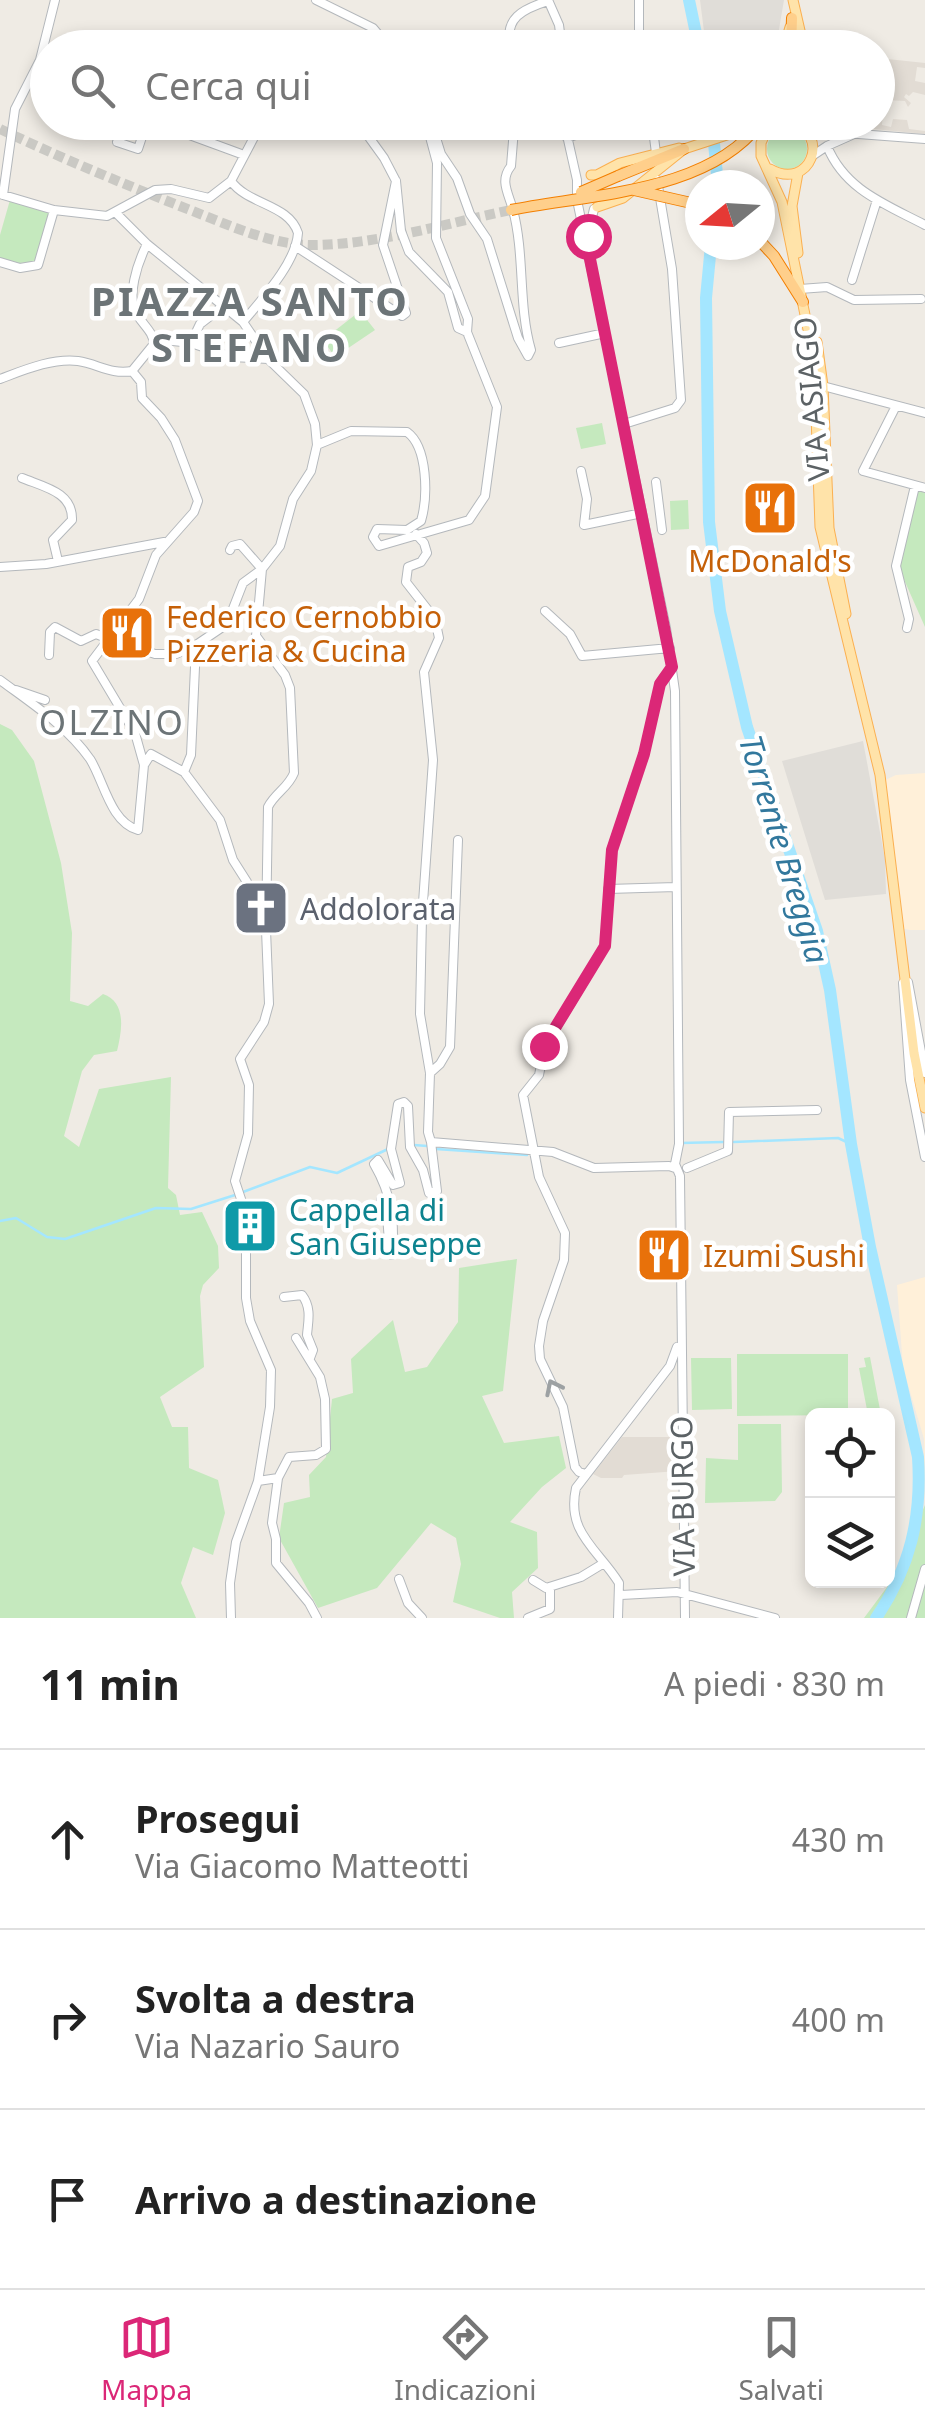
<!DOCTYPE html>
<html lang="it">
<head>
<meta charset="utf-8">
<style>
	body { margin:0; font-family:"Noto Sans",sans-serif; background:#f2f2f2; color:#222 }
	.controls { position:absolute; right:30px; bottom:30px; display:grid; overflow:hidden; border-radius:15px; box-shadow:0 5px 15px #0003 }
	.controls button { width:90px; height:90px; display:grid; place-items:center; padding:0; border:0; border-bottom:2px solid #e0e0e0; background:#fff; color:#222; font:50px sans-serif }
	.compass { position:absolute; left:685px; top:170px; width:90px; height:90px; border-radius:50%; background:#fff; box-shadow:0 5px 15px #0003; rotate:252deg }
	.stop { position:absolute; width:30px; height:30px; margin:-22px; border:8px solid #db2777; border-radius:50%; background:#fff }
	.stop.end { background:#db2777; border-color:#fff; box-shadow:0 2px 10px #0008 }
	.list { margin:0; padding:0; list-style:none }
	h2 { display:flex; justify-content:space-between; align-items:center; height:130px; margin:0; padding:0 40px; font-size:42px }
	h2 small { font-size:32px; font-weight:400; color:#767676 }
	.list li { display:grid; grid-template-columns:65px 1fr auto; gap:30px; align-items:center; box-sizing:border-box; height:180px; padding:0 40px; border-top:2px solid #e0e0e0 }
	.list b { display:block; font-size:38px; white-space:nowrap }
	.list p { margin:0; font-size:32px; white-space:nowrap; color:#767676 }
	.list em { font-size:32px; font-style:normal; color:#767676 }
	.icon { flex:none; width:55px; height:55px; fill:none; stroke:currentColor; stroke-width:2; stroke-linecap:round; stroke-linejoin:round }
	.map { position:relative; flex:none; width:925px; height:1618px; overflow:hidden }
	.search { position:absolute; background:#fff; box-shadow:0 5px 15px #0003; left:30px; right:30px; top:30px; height:110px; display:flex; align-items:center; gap:25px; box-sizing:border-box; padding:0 35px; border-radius:55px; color:#767676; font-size:38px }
	.sheet { height:670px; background:#fff }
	nav { display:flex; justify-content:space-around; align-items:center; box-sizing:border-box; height:140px; border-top:2px solid #e0e0e0; background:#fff; font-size:28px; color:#767676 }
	nav a { display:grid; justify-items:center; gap:5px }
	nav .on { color:#db2777 }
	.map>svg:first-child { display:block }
	.commercial { fill:#fff0d9 }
	.industrial { fill:#e0ddd8 }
	.education { fill:#e2dcd4 }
	.green { fill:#c5e9be }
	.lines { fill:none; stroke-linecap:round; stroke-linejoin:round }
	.stream { stroke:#a4e6ff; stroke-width:2.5 }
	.river { stroke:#a4e6ff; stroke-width:12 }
	.highway-tunnel { stroke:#cac9c4; stroke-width:10; stroke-dasharray:10 5; stroke-linecap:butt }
	.minor-casing { stroke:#b4b8bc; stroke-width:10 }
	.major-casing { stroke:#fbb051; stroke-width:11 }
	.highway-casing { stroke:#f37f00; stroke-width:12 }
	.minor { stroke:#fff; stroke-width:8 }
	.major { stroke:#ffe3a9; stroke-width:9 }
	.highway { stroke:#ffcf8b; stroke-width:10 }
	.highway-bridge-casing { stroke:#f37f00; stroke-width:12; stroke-linecap:butt }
	.highway-bridge { stroke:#ffcf8b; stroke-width:10 }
	.oneway { stroke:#9da1a3 }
	.route { stroke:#db2777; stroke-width:12 }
	.labels { text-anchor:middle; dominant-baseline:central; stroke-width:9; stroke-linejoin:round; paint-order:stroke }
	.street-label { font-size:30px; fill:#5c6265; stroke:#fff }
	.food-label { font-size:30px; fill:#c56008; stroke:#fff; text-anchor:start }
	.worship-label { font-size:30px; fill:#5b616d; stroke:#fff; text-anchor:start }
	.culture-label { font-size:30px; fill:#0d838f; stroke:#fff; text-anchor:start }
	.water-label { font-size:32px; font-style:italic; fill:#32789d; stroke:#fff }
	.quarter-label { font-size:35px; letter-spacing:2.5px; fill:#6c7477; stroke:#fff }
	.district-label { font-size:40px; font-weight:bold; letter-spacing:2.5px; fill:#6c7477; stroke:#fff }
</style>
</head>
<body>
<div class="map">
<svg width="925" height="1618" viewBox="0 0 925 1618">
	<rect width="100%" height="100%" fill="#efebe4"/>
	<path class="commercial" d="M925,773V930H910L899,928L881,782L896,775Z
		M925,1277V1499L924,1439L903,1368L897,1285Z"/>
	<path class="industrial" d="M700,0H784L776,47H706Z
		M863,741L885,859L886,894L825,900L782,761Z"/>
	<path class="education" d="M878,58L925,63V68L917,67L915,81L925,83V95L913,92L909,96L906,94L904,97L911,103L908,107L905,101L885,100L883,103L890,109L883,110L882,125L891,127L893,119L907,120L909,129L925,131V134L852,127L853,123L878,122Z
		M622,1437H675L678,1471L624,1475L622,1478H601L593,1474Z"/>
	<path class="green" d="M767 149a20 20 0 1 1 40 0a20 20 0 1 1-40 0Z
		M10,200L50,212L35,262L19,263L0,258V235Z
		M360,311L375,330L335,357L323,340Z
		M602,423L606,444L581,449L576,428Z
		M917,486L925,488V627L898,566Z
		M688,500L689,529L671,530L670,501Z
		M0,724L12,730L34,761L61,863L72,933L70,1001L88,1006L103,994C127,1002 122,1031 117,1051L94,1055L82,1071L64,1136L79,1147L99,1089L171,1077L168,1188L176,1195L180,1215L202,1212L218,1246L219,1268L203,1285L200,1296L204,1367L160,1397L172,1427H188L189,1468L218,1480L225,1513L213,1555L193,1547L181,1583L196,1618H0Z
		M517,1259L503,1391L482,1396L504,1443L559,1436L566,1468L542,1487L510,1522L537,1532L538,1568L512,1592L514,1618H500L453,1602L461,1564L456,1538L431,1523L377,1588L318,1608L279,1538L284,1503L310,1497L309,1475L326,1457L332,1399L353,1393L351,1359L393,1320L405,1372L427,1367L458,1322L459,1268Z
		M737,1354H848V1415L737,1416Z
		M870,1357L881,1415H868L859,1368L866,1367L864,1358Z
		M691,1358H731L732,1409L692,1410Z
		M738,1424H781L782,1492L775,1501L705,1503L706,1458L738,1460Z
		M925,1505V1618H864L893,1579Z"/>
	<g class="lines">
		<path class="stream" d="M734,1142L838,1138L851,1144
			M681,1143L723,1142
			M414,1145L427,1146
			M436,1149L527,1155
			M243,1192L310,1167L337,1173L388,1149
			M0,1221L16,1218L47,1237L65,1239L156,1208L191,1209L235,1195"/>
		<path class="river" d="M689,0L699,48
			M712,122L718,185
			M711,245L706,298L709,522L720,611L747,727L817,931L830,990L851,1144L870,1247L918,1457C922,1518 910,1568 876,1618"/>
		<path class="highway-tunnel" d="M0,129C63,159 126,185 190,210C229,225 273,246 315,245C380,244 448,223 511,210"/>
		<g class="minor-casing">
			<path id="minor" d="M316,0L373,28L390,48
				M548,0L559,25L562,48
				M511,48C503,18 523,9 548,1
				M639,48V0
				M154,122L244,155
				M358,122L384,158L396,181L401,231L409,252L448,292L458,328L467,332
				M431,122L441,154L457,178L470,214L487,239L518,338L528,356L531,350C518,305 525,255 513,210C509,194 499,181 511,166L514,129
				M564,122L577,180V200L666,628L675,691L679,1144L675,1164L680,1176L685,1618
				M652,122L656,153
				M497,129H514L533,122
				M805,130L925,139
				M567,138L612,122
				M117,142L138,149L147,122
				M827,146C845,190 885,204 925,225
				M812,156L827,146L854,134
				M231,181C248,205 289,204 298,233C296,263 262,299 243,322
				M0,194L54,210L107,216L155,190L171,189L209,198L231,181L262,122
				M3,195L15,109L40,60L55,0
				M116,213L147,244L243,322L268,359L304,394L315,424L317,445L311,471L293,499L280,546L262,569L243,583L227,624L196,645L176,654H155L140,649
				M588,234L594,209
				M295,246L402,316L406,313L383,245L396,181
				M0,262L20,268L38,265L54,210
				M852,280L877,200
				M800,289L827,287L854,300L921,299
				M155,339L191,343L232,357L268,359
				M191,343L200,324L222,307
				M559,343L605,333
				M132,371L154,344C153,332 145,327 138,316C125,298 138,262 147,244
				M0,379C24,370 52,358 78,361C98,364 111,375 132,371
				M819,385L925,413
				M896,406L863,471L925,488
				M624,424L675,408L681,400L672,269L657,180
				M317,445L351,431L407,432C428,447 428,497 421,521L407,530L377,529L373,537L379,546L469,520L485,496L497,407L467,332L468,319L436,238L437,163L426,122
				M581,471L587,499L584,525L642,513
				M22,478C44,487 73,492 72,520L53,540L58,561
				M656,482L662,530
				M416,534L424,543L427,553L421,562L408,567L406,582L435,619L439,638L424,672L433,760L422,917L420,1014L430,1073L428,1132L431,1142L553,1152L594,1168L669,1166L675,1168
				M230,550L232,546L240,544L262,569
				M0,567L46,564L164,542
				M545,611L570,634L582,656L670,648
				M907,628L909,619L896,566L915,486
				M196,645L191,755L184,772L220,820L233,860L247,882L259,923L266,930
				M49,655L50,632L55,627L81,641L96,634L109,639
				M0,680C31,703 67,726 90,759C104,781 110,822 138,830L144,765L135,733L92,661L139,599L156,555L194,512L198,501L175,440L161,418L142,398L141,382L132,371
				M16,690L45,700
				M144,765L151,754L184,772
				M608,889L676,887
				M908,982L925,1073
				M903,983L910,1080L925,1157
				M430,1073L440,1064L450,1047L458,840
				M687,1168L728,1151L729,1112L817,1110
				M381,1200L387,1215L389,1242L393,1244
				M392,1255C395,1221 392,1195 374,1164L378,1160L393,1185L400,1183L391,1149L398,1104L404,1102L408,1106L410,1147L423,1170L429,1193L437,1191L431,1142
				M284,1297L302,1295C312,1308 308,1322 307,1335L313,1350L310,1358
				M586,1474L579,1472L575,1467L563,1407L540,1359L539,1346L543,1321L564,1260L565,1233L539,1177L523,1095L539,1075L545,1046L605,946L612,850L644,754L660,684L672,667
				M278,1478L272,1523L276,1539V1563L309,1603L317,1618
				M258,1481L278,1478L289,1457L316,1455L326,1449L325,1399L320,1377L296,1338
				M399,1579L408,1603L422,1618
				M533,1580L546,1588L581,1577L604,1563
				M621,1595L677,1592L775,1618
				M231,1618L230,1583L236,1542L258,1481L270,1407L271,1370L250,1321L246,1298V1214L235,1181L248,1134L249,1085L240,1059L264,1022L269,1004L266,930L268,807C275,793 288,788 294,773L290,688L285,675L256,636L262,569
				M528,1618L550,1609V1587
				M618,1618L619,1583C598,1549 566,1533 576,1488L670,1366L677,1347
				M911,1618L925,1569"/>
		</g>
		<g class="major-casing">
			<path id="major" d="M793,0L804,48
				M784,48L790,27
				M766,132L761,143V156L782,202L814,359L820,527L880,775L914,1053L925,1108
				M770,169C810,192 833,133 789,122
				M591,175H597L620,163L679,148
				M597,207L623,198L684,149L736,132H766L784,122
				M798,253L792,206L798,173
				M817,342L823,386L829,528L846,614"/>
		</g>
		<g class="highway-casing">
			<path id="highway" d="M791,48L792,18
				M618,176L684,149
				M760,241L774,256L803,302"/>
		</g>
		<use href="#minor" class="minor"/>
		<use href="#major" class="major"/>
		<use href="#highway" class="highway"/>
		<g class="highway-bridge-casing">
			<path id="highway-bridge" d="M634,190L700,205
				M581,192L618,176
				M511,210C592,194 710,192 761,122"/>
		</g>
		<use href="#highway-bridge" class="highway-bridge"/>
	</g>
	<defs><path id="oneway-chevron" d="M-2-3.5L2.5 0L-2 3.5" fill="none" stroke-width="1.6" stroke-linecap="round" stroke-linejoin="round" transform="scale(2.5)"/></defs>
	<use class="oneway" href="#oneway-chevron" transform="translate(553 1387) rotate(-116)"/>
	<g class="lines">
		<path class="route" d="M544,1046L605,946L612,850L644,754L660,684L672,667L590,259L588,236"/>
	</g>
	<defs>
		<g id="restaurant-square" transform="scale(2.875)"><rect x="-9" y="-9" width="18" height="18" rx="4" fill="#e8710a" stroke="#fff"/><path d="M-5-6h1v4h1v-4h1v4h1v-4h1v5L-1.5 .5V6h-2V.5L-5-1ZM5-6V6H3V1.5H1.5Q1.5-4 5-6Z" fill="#fff"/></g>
		<g id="church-square" transform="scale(2.875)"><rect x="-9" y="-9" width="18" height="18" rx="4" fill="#6b7280" stroke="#fff"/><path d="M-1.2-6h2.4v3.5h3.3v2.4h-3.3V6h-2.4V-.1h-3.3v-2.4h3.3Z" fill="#fff"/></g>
		<g id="building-square" transform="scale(2.875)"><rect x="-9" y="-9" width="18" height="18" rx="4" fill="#0f9aa8" stroke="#fff"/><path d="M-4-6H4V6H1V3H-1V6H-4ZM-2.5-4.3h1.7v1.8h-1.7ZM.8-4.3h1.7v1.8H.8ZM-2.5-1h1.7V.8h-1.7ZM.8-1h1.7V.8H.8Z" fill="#fff"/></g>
	</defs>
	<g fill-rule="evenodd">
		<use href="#restaurant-square" x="770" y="508"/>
		<use href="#restaurant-square" x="127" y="633"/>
		<use href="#church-square" x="261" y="908"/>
		<use href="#building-square" x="250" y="1226"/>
		<use href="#restaurant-square" x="664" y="1255"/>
	</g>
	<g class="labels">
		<g class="street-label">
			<text transform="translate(811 399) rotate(-95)">VIA ASIAGO</text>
			<text transform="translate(682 1496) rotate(-91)">VIA BURGO</text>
		</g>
		<g class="food-label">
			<text x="770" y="560" text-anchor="middle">McDonald's</text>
			<text x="166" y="616">Federico Cernobbio<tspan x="166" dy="34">Pizzeria &amp; Cucina</tspan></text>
			<text x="703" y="1255">Izumi Sushi</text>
		</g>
		<g class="worship-label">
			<text x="300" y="908">Addolorata</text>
		</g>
		<g class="culture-label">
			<text x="289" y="1209">Cappella di<tspan x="289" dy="34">San Giuseppe</tspan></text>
		</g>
		<g class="water-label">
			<text transform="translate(785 849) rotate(73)">Torrente Breggia</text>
		</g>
		<g class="quarter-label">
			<text x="112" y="721">OLZINO</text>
		</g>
		<g class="district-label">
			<text x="250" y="300">PIAZZA SANTO<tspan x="250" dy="46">STEFANO</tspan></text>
		</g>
	</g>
</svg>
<div class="controls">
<button><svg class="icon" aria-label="locate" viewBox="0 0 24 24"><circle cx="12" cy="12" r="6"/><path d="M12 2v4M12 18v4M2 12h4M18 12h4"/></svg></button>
<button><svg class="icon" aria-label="layers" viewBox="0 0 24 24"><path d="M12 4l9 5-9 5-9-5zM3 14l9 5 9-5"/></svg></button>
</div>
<svg class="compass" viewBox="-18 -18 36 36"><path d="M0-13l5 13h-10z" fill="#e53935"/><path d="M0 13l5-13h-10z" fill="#767676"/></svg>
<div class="stop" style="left:588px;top:236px"></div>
<div class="stop end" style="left:544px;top:1046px"></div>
<div class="search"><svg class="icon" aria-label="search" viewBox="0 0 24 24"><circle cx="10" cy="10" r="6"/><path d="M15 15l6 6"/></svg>Cerca qui</div>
</div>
<section class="sheet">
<h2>11 min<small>A piedi · 830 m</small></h2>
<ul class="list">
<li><svg class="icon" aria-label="ahead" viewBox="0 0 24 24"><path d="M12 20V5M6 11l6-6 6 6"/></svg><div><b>Prosegui</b><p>Via Giacomo Matteotti</p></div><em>430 m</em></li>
<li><svg class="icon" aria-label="right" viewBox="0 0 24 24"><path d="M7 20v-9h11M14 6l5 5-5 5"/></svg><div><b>Svolta a destra</b><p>Via Nazario Sauro</p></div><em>400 m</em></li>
<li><svg class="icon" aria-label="arrive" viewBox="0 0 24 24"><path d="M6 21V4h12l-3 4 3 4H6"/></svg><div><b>Arrivo a destinazione</b></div></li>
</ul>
</section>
<nav>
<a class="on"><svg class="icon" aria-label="map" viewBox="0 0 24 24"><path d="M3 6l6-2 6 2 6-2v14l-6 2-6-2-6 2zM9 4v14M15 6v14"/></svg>Mappa</a>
<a><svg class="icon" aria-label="directions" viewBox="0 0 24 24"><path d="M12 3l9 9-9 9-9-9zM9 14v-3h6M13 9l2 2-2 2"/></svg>Indicazioni</a>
<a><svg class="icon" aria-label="saved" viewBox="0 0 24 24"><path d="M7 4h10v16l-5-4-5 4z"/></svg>Salvati</a>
</nav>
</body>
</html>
